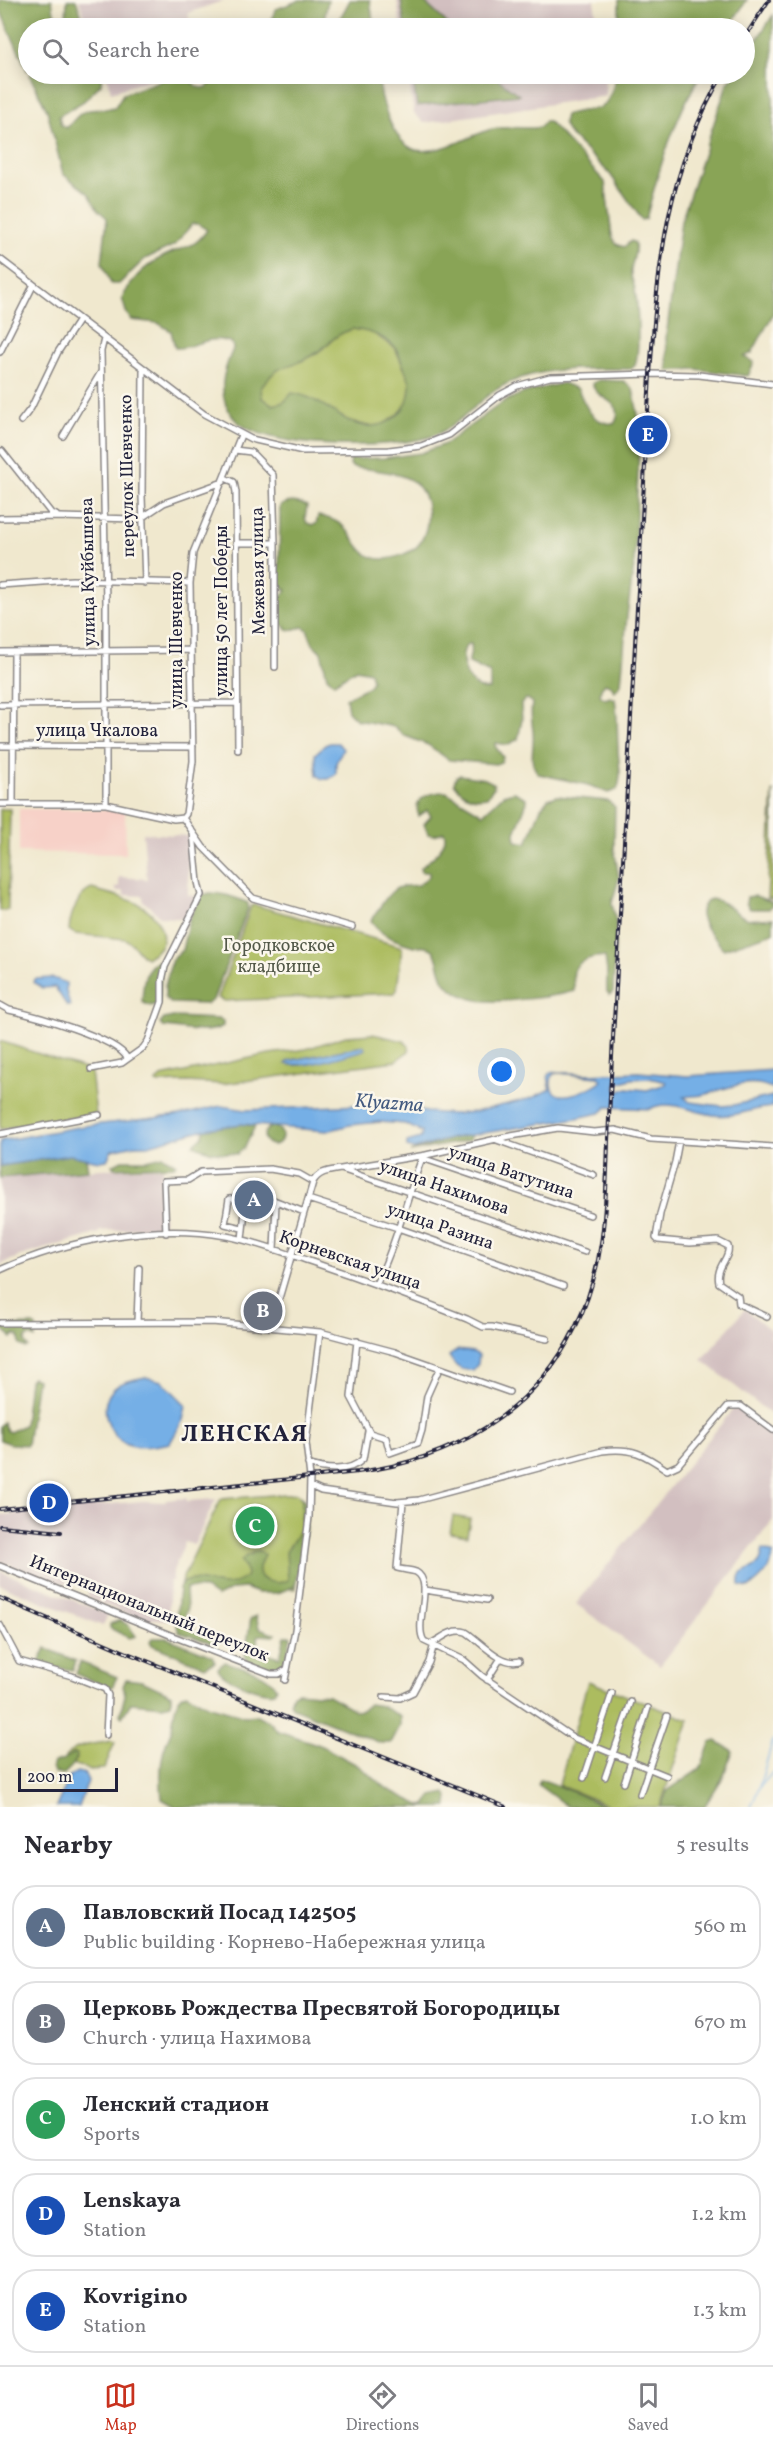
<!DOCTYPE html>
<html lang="en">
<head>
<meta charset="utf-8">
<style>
	body { margin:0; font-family:Vollkorn,serif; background:#f2f2f3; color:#2b2b33 }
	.scale { position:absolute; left:18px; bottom:15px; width:100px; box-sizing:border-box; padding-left:6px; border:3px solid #22223b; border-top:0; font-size:16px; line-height:21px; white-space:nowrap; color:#22223b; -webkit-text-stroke:4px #fbf7ec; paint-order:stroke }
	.you { position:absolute; left:502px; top:1072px; width:21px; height:21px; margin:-15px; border:4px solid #fff; border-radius:50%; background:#1a73e8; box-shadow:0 0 0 9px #1a73e833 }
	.badge { display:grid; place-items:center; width:39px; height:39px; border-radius:50%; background:#c8321e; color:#fff; font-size:20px; font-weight:700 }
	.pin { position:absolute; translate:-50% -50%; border:3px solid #fff; box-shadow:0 2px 6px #0006 }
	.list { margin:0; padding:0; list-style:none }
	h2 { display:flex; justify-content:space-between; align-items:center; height:78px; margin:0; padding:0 24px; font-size:26px }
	h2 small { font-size:20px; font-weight:400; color:#7c7c81 }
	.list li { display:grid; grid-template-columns:39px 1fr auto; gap:18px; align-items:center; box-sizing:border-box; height:84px; margin:0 12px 12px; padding:0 12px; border:2px solid #e1e1e2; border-radius:24px }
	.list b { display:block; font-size:22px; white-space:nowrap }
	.list p { margin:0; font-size:20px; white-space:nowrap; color:#7c7c81 }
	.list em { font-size:20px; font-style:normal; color:#7c7c81 }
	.icon { flex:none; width:33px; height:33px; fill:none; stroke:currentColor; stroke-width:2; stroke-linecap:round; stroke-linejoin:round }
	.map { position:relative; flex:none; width:773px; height:1807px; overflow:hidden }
	.search { position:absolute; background:#fff; box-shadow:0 3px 15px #0003; left:18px; right:18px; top:18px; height:66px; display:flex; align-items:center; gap:15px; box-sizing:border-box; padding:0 21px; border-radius:33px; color:#7c7c81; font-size:22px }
	.sheet { height:558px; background:#fff }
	nav { display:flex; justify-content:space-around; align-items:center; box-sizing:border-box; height:84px; border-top:2px solid #e1e1e2; background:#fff; font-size:16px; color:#7c7c81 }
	nav a { display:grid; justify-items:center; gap:3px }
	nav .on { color:#c8321e }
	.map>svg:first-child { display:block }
	.built { fill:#f7d1c8 }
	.industrial { fill:#d2bfc0 }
	.green { fill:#acbc5f; stroke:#676f4d; stroke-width:1.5; fill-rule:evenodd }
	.forest { fill:#89a456; stroke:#566348; stroke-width:1.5; fill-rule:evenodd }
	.water { fill:#75afe6; stroke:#4c6890; stroke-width:1.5; fill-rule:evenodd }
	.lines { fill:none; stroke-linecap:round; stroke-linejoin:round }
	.stream { stroke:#75afe6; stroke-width:1.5 }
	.minor-casing { stroke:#898584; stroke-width:8 }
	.minor { stroke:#fff; stroke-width:5 }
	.rail-casing { stroke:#22223b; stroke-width:4 }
	.rail { stroke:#fbf7ec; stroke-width:1.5; stroke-dasharray:4.5; stroke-linecap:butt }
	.labels { text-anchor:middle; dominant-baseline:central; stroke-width:5; stroke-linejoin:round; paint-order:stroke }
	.street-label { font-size:18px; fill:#22223b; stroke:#fbf7ec }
	.park-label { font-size:18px; fill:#525848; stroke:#fbf7ec }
	.water-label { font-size:20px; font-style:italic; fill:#435a7f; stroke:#fbf7ec }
	.district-label { font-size:24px; font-weight:bold; letter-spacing:1.5px; fill:#22223b; stroke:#fbf7ec }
</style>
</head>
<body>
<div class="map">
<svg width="773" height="1807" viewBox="0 0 773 1807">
	<rect width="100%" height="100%" fill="#fbf7ec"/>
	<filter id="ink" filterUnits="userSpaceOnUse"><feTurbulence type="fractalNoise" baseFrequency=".0167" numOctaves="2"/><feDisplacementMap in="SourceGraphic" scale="12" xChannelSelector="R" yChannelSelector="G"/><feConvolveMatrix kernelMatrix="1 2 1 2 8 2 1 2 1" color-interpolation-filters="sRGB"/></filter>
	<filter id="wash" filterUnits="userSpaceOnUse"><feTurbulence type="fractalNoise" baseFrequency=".008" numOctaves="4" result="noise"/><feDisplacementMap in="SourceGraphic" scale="24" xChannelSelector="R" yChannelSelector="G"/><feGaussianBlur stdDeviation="1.35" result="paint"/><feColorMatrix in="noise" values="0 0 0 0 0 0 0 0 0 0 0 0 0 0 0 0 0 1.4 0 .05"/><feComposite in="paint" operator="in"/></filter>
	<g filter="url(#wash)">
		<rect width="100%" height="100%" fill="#f0e8ce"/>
		<path class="built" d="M19,809H125L126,854L19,852Z"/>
		<path class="industrial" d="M79,0H225L188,13L191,28H88Z
			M397,0H594L598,28H401Z
			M106,74H168L111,92Z
			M408,74H604L606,96L424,123L414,113Z
			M143,833L189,836L188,895L197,896L187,919L161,917L143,901V896L124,895V891H116V887H119V877L147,879Z
			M163,1168L162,1197L164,1227L100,1231L99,1233L20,1256L0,1265V1178L102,1169Z
			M745,1309L773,1332L770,1337L773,1339V1416L702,1360Z
			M738,1407L773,1434V1520L660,1666L576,1604L734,1408Z
			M186,1498L187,1501L216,1499L194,1545L185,1542L173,1571L172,1581H168L170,1582L168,1620L152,1619L149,1623L88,1598V1583H58L0,1561V1515L142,1501L165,1502L166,1500Z
			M0,1571L108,1614L103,1626L0,1585Z"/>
		<path class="green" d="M353,329L371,332L395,348L411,384L408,402L401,413L382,425L368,426L284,402L273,405L262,398L261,388C279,360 292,369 315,354C332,343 331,336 353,329Z
			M773,790V899L767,898Z
			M0,809H10L8,910L0,911Z
			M92,889C119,897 154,901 162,932C165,946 157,951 146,958C137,952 135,943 125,939L75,934L69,930C70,916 78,893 92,889Z
			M255,905L399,946L402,948L397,990L394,993L224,1001L218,998L251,906Z
			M372,1034L404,1041L409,1046V1051L395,1061L222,1084L187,1082L156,1083V1081L161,1077L269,1054L306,1049L346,1036ZM364,1046C340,1054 312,1069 286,1064L288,1061Z
			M0,1041L91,1071L96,1114L0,1129Z
			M298,1493L304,1503L295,1589L182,1585L183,1577L221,1499Z
			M453,1516L470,1519L467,1536L450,1533Z
			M588,1681L689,1720L660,1807H612L559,1785Z
			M111,1741L115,1742L104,1769L89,1770L73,1764L77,1759L64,1760C71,1743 96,1745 111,1741Z"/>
		<path class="forest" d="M0,0H52L54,13L66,20L67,0H76L86,28H28V72L0,10Z
			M300,0H328L323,25C337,29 344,11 350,0H370L374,28H267L276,9Z
			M401,0H422L452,28H405Z
			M619,0H747L728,28H619Z
			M773,15V314L752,353L744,357L754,362L748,376L695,369L668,371L666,338L681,221L727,84L734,74H744L745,58Z
			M29,74H102L101,84L84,101L59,116L61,125L67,128C88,101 89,114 115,107L123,94L176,75L188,78L197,87L203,88L207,87L221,74H378C380,96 390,142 416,150C426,152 439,149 448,146C463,142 477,133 492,129C505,126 521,128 534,128L540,127L545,121L550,123L605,182L612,236L616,244L624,247L631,241L635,243C637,254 632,260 631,271C630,278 634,283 635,289C638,305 640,352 635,365L631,369C598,369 563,367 531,375C516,379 498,387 486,397C470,410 455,427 435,435C397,450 260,452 233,417C216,395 223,371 233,349L232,343C209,332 192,350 175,348L171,331L158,323L131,320L126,312L122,298C134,275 149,262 173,252C190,245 196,246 207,230L198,224H192L175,245L145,259L119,284H111L102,263L107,218L98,210L89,194L63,174L47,110ZM353,329C367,331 385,336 395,348C399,352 400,360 403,365C405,371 411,380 410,386C410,409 391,427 368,426C342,425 323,397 292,393L284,402L273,405L262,398L261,388C279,360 292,369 315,354C332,343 331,336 353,329Z
			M412,74H491L519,95L417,106Z
			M617,74H701C674,119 659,168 646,219L642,220L610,174L568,133L563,123L565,115C603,104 605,118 617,74Z
			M599,380L624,381L633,389L640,425L634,565L627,616L621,684L614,692L612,686L605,683L601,688L600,695L605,699L610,697L615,699C618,716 617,731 618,747C618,762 623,776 617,790L608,793L588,785L539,774C527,763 535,747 533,732C532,721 530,715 532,703L528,699H526L521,704L522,720L518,739L508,745L496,743L495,746L503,757L501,762L496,764L449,760L428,745L403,735L395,727L357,720L348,711L346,698L369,686L372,681L370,672L356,669L334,683L327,677L321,652L313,644L307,629L303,627C294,629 288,634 281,622L279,598L287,590L282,587L279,576L280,506C289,500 297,502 307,506L305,518L307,523L313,525L316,524L318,516C360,521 349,558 383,559C394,559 414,552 420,543C431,525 431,497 415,483C399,471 371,470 352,467L350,464L351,459L384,458L421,453L445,444L503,402L523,393L563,383L578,389C586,408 592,423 614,424C629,400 592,400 593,383ZM468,644H471C473,652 468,656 469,663L490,673V689C468,694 455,655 468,644Z
			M460,775L485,779L493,783L494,787L487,797C472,800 462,795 454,783L456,777Z
			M446,792L483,814L503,795L514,792L526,798L527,802L515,833L516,841L527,843L541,808L548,799L557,796L608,801L615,807L614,848L619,878L612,903L616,923L613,992L610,995L607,992V971L605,957C596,955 577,960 574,971C572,977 575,985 574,991C555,997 506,1002 486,1001C472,1001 454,993 445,982C439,975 438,952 432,949C426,946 419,947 414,946C399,942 377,935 371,920C380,910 383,898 394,890C402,884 410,887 418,885C422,883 426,878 429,876V872H421L420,868C429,861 450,845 444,832L434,835L428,834L424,824L431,816L427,810L419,816C411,797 432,792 446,792Z
			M210,893C224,893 235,897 248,903V908L213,1000L207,1004L170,1003L165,998V986L172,959L182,950L189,919L201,895Z
			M755,896L772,902V905L769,909H750L746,903L747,897Z
			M711,899C729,902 730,910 744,917C752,922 764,918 773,918V933L724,949C719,946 719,942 714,938C704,927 692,909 711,899Z
			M157,961L162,963L159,1003C152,1007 148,1007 142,1001C143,987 143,969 157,961Z
			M173,1017L219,1019L223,1021V1026C207,1036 181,1028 163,1027L160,1024L164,1019Z
			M241,1124L255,1126L245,1147L237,1154L212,1152L193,1145L202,1137L205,1129Z
			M264 1136a9 9 0 1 1 18 0a9 9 0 1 1-18 0Z
			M471,1135L470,1140L410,1152L453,1138Z
			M70,1155L86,1158L88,1170L0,1178V1166Z
			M163,1156L176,1164L174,1166L114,1168L112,1165L122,1160H147Z
			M33,1325L36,1327L35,1339L30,1336L26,1338L25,1342L28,1347L26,1348L20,1345L19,1336L14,1335L12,1338L2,1328L4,1326Z
			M32,1377L37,1379L27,1445L11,1444L0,1440V1426L3,1422L7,1431L10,1432L24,1425L29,1380Z
			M302,1497L307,1503L306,1527L295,1586L278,1593H258L245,1588L233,1589L217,1597L205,1589L186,1588L187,1611L184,1618C187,1632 201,1634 213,1638V1644L179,1632L176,1623L179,1588C188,1572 211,1585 224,1585C231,1585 240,1581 246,1577L247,1573L241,1561L246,1556L258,1550L264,1554C263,1559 259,1564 259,1569C258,1583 278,1585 288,1580L286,1552L301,1528Z
			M256,1616L259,1628L276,1634L274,1636L259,1635L257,1637L258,1646L261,1652L280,1657L285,1636H291L286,1659L281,1669L271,1670L247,1662L245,1655L250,1624L251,1619Z
			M120,1620L128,1625L136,1636L129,1638L110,1628V1624Z
			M152,1638H167L213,1656L215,1662L205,1667L152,1645L150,1641Z
			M46,1648L76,1661L73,1670L38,1665Z
			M80,1662L117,1677L112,1687L109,1688L76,1674Z
			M225,1662C240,1667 270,1672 276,1689L274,1692C263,1695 221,1679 218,1668Z
			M126,1679L142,1681L172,1695L170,1704L163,1706L131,1703L122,1717L120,1715L125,1695L123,1686Z
			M298,1692L328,1695L356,1711L362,1710L369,1704L382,1706L400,1717V1726L391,1743H381L293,1708L290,1703L293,1694Z
			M186,1693L207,1705L245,1716L257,1715L271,1723L278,1731L320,1745L357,1765L389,1790L422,1806L425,1805L432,1796L446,1793L448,1797L447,1807H176L162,1799C160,1781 159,1761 166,1744C167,1739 170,1735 171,1731C175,1718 172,1700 186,1693Z
			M716,1741L733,1751L722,1779L704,1807H661L667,1791L701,1768L710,1743Z
			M74,1753L77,1754C77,1763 70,1768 64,1774L54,1773L52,1768L54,1763L64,1760Z
			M540,1780C547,1779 595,1802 606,1807H568L538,1785Z"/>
		<path class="water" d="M330,743H338L343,749L336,763V774L329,779H322L317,775L315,754L325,745Z
			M53,978L66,983V991L70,1006H67L55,987L42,988L33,982L35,979Z
			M364,1046L365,1049L361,1051C338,1057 310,1068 286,1064L288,1061Z
			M773,1070V1089C750,1076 726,1089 703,1095C696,1096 690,1096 684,1097L690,1102L722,1106L734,1105L773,1096V1107C752,1108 736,1118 714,1115C695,1113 668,1098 650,1109L607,1107L600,1113L577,1118L453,1138L414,1149L407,1147V1142L421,1138L422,1132L405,1124L380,1122L350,1125L327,1131L241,1124L205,1129L148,1145H134L112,1150L107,1160L99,1161L70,1155L0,1166V1141L84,1126L181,1115L221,1106L246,1110L384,1104L427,1112L453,1114L475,1112L532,1098L550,1089L548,1075L551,1072L588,1074L638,1072L688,1076ZM559,1073L599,1077L602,1080C593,1088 559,1104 552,1089C550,1084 551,1079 553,1074ZM649,1078L666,1082V1084L647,1090L627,1088L618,1092L616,1089V1084L630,1079Z
			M458,1350L473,1352L479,1355L478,1364L473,1370C459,1371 456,1367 449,1356Z
			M145,1377L162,1381L186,1405L183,1420L170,1443C156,1446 136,1450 123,1442C108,1432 99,1407 111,1392C119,1381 133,1380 145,1377Z
			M763,1549L773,1553C773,1567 760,1581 748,1588L739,1586C737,1567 750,1573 759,1563C763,1558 761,1554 763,1549Z
			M77,1772L85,1774L88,1781L79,1807H56L70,1776Z"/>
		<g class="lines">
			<path class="stream" d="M760,1787L773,1772
				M751,1807L759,1788L773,1740"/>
		</g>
	</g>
	<g filter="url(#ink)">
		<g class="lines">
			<g class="minor-casing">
				<path id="minor" d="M0,259L204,414L251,439L303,451L389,450L421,446L449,435L500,395L517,386L550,377L650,374L699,375L773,384
					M104,339L101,351L106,602V804
					M0,352L33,286
					M143,370L142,496L145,583
					M21,421L31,408L58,352L79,320
					M63,436L101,372
					M235,450L251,452L273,475L275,543V667
					M2,451L51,513L56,515
					M225,478L234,482L236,492L238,750
					M0,518L60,517L135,519L143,517L164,503L223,482
					M236,543H275
					M0,585L72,580L190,583
					M0,652L191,650
					M0,705L237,703
					M0,746L193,747
					M0,804H106L174,819L183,818
					M13,804L14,652
					M183,818L186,814L193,761L190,583L193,553L241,435
					M183,818L203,847L253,898L352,927
					M0,1005L9,1010C33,1015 117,1038 127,1058
					M91,1069L122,1063L143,1048L148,1041L162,1002V981L165,967L201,895L198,882L193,833
					M0,1134L99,1115
					M494,1139L594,1175
					M679,1141L675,1162L660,1214L656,1238L658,1240L690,1243L718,1241L728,1246C731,1258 715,1266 719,1283L738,1296L739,1304L767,1317
					M422,1158L590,1215
					M341,1169L426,1155
					M308,1199L398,1228L563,1286
					M242,1228L225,1224L229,1199L244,1198
					M166,1233L164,1181L188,1180L201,1172L270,1169L299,1174L313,1182
					M242,1239L247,1193L261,1195L304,1212
					M274,1250L276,1202
					M0,1270C66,1240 154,1223 226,1236C254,1241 282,1252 309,1261C362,1279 414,1298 467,1319L483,1327H492L547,1339
					M376,1284C396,1245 406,1200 422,1158L426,1155L505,1137L558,1128L594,1132L615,1130L651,1139L773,1147
					M137,1322L139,1268
					M0,1323L212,1322L320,1332L395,1352L509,1392
					M271,1326L313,1182C319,1171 330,1171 341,1169L585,1252
					M357,1341L351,1397L370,1433L386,1438L390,1453L418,1443L422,1430L427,1396L439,1369
					M308,1464C324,1470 350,1473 363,1459L368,1431
					M310,1486L321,1491L397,1502L419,1500L602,1451C632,1447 644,1454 667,1470L678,1465L728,1406H741L773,1430
					M403,1502L397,1568C403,1570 411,1570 416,1572C435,1582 413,1625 424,1641L464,1660L482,1676L574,1738L667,1776
					M0,1566L170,1635L271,1674H279L287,1669
					M425,1590L487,1600
					M0,1625L19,1661L72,1676L105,1689L108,1695L106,1735
					M432,1643C444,1637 452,1628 466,1632C480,1641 501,1666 519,1661
					M285,1680L295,1630L309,1517L310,1477L306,1443L320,1332
					M487,1680L501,1658
					M384,1697L400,1698L413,1692L429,1662L434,1644
					M605,1777L631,1702
					M584,1778L612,1693
					M624,1783L648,1708
					M640,1794L667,1716"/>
			</g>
			<use href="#minor" class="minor"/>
			<g class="rail-casing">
				<path id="rail" d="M744,38L769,0
					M0,1509L358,1472C450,1460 533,1414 575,1328C605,1268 606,1206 608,1141C610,1095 612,1050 615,1005C627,794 639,584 650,374C658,264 666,171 723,74
					M0,1526L61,1532
					M0,1598L125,1652L506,1807"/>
			</g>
			<use href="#rail" class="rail"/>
		</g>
	</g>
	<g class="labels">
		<g class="street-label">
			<text transform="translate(128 476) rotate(-91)">переулок Шевченко</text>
			<text transform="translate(259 571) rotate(-91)">Межевая улица</text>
			<text transform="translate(89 572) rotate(-91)">улица Куйбышева</text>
			<text transform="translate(222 611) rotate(-90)">улица 50 лет Победы</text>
			<text transform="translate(177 640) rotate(-90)">улица Шевченко</text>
			<text x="97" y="731">улица Чкалова</text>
			<text transform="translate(511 1173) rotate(19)">улица Ватутина</text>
			<text transform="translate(444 1188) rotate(19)">улица Нахимова</text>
			<text transform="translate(440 1227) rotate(19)">улица Разина</text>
			<text transform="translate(350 1261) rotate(19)">Корневская улица</text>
			<text transform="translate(149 1609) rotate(22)">Интернациональный переулок</text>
		</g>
		<g class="park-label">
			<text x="279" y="946">Городковское<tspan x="279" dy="21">кладбище</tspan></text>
		</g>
		<g class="water-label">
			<text transform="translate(389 1104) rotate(4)">Klyazma</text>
		</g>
		<g class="district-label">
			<text x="245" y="1435">ЛЕНСКАЯ</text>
		</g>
	</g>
</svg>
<div class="scale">200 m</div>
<div class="you"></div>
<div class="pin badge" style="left:254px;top:1200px;background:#5c6f8a">A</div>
<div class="pin badge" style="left:263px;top:1311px;background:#6b7280">B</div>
<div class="pin badge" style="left:255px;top:1526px;background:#2e9e5b">C</div>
<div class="pin badge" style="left:49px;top:1503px;background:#1a4fb4">D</div>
<div class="pin badge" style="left:648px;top:435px;background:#1a4fb4">E</div>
<div class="search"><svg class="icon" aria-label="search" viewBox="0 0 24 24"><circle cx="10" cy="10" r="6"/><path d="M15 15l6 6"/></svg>Search here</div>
</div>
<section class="sheet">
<h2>Nearby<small>5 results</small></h2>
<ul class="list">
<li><span class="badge" style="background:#5c6f8a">A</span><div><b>Павловский Посад 142505</b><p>Public building · Корнево-Набережная улица</p></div><em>560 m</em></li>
<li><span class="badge" style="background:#6b7280">B</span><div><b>Церковь Рождества Пресвятой Богородицы</b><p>Church · улица Нахимова</p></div><em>670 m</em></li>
<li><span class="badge" style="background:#2e9e5b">C</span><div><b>Ленский стадион</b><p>Sports</p></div><em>1.0 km</em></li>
<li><span class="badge" style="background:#1a4fb4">D</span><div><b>Lenskaya</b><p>Station</p></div><em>1.2 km</em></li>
<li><span class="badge" style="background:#1a4fb4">E</span><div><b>Kovrigino</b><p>Station</p></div><em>1.3 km</em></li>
</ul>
</section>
<nav>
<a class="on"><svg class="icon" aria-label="map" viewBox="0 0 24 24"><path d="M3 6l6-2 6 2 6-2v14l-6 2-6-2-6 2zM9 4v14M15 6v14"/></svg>Map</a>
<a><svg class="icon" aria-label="directions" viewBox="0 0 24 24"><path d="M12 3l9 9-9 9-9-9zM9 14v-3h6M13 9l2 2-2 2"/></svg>Directions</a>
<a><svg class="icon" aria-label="saved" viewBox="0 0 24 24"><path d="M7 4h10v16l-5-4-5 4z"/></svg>Saved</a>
</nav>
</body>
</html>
